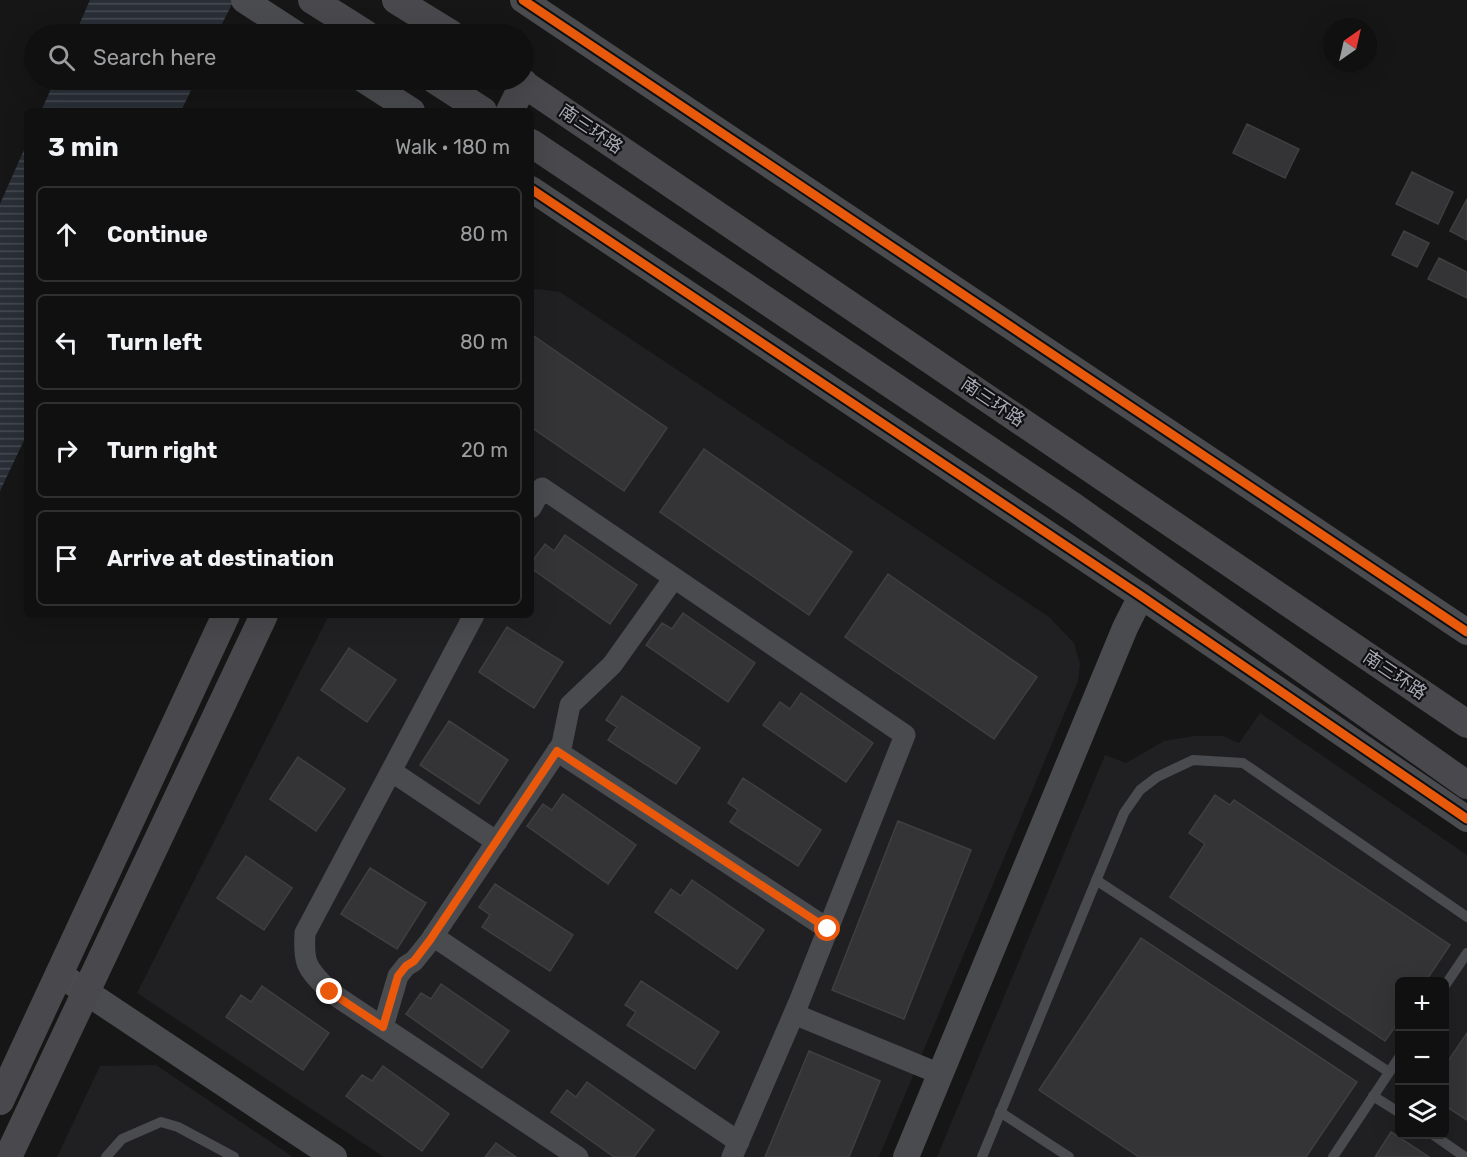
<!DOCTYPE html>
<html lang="en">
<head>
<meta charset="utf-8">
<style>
	body { margin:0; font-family:Rubik,"Noto Sans SC",sans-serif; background:#1e1e1e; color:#f1f3f6 }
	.controls { position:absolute; right:18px; bottom:18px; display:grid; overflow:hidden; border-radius:9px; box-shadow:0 6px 24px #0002 }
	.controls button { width:54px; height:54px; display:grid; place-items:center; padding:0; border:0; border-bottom:2px solid #303030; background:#101010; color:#f1f3f6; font:30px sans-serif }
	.compass { position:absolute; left:1323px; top:18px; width:54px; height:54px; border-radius:50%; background:#101010; box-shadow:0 6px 24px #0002; rotate:34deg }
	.stop { position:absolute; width:18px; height:18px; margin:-14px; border:4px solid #ea580c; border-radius:50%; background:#fff }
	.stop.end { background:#ea580c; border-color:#fff; box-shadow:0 2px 6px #0008 }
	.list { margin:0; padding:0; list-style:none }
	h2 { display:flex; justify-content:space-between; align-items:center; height:78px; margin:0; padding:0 24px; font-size:26px }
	h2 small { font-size:20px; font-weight:400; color:#9c9d9f }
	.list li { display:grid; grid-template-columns:39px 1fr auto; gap:18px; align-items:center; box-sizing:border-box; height:96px; margin:0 12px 12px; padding:0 12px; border:2px solid #303030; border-radius:9px }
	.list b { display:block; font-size:22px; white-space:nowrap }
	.list em { font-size:20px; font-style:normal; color:#9c9d9f }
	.icon { flex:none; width:33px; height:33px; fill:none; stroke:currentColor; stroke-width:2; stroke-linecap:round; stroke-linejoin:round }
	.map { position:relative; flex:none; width:1467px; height:1157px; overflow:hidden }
	.search { position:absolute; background:#101010; box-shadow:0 6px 24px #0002; left:24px; top:24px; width:510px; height:66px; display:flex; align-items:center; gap:15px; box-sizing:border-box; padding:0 21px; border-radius:33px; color:#9c9d9f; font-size:22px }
	.panel { position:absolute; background:#101010; box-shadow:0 6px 24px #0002; left:24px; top:108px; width:510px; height:510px; border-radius:9px }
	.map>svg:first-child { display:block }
	.built { fill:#202022; fill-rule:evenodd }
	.water { fill:url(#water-rules) }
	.building { fill:#343436; stroke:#3f3f42; stroke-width:1.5 }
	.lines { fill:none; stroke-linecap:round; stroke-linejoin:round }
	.service { stroke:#4a4b4f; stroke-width:10 }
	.minor { stroke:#4a4b4f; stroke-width:21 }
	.tertiary { stroke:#4a4b4f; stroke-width:26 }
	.secondary { stroke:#49494d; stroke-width:28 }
	.cycleway-casing { stroke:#101012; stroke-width:13 }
	.cycleway { stroke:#e8590c; stroke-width:9 }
	.route { stroke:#ea580c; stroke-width:8 }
	.labels { text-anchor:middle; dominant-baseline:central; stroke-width:4.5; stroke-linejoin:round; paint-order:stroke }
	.street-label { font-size:18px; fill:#a8abb6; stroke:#101012 }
</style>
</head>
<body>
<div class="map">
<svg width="1467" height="1157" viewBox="0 0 1467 1157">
	<defs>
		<pattern id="water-rules" width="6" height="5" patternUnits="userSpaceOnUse" patternTransform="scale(1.5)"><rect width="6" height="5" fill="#2a2f37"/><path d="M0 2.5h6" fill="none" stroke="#464a52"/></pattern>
	</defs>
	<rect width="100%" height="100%" fill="#161616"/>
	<path class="built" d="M538,289L560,292L1049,617L1074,643L1080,664L1078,681L879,1157H384L137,993L329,615H531V290Z
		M1260,713L1467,855V1157H937L1105,755L1126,763L1164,741L1194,736H1223L1239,743ZM1400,982H1444V1134H1400Z
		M156,1065L293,1157H57L100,1066Z"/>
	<path class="water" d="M90,0H234L217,34H75Z
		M55,80H196L181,111H41Z
		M27,143V434L0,491V204Z"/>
	<path class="building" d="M1247,124L1299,149L1285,178L1233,153Z
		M1412,172L1453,192L1438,224L1396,204Z
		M1467,199V240L1450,231Z
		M1404,231L1429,243L1417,267L1392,255Z
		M1439,258L1467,272V298L1428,279Z
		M531,334L667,428L624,491L531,427Z
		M704,449L852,552L809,615L660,512Z
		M565,535L637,585L610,624L531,568V563L545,544L554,551Z
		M888,574L1037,677L994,739L845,637Z
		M683,613L755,663L728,702L646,645L662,623L672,629Z
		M507,627L563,662L534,708L479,672Z
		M349,648L396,680L367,722L321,690Z
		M801,693L873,743L846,782L763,725L780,702L790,709Z
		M622,696L700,748L676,784L608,740L617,727L606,720Z
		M449,721L508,760L479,804L420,765Z
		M298,757L345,789L316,831L270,799Z
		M743,778L821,830L798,866L730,822L738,810L728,803Z
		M563,794L636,845L608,884L527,826L543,804L552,810Z
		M1215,795L1230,805L1234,800L1450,945L1425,982H1400V1020L1385,1041L1170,897L1205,844L1189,833Z
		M898,821L971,850L904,1019L832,990Z
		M246,856L292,888L264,930L217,898Z
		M370,868L426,903L397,949L341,914Z
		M692,880L764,930L737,969L655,912L671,889L681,896Z
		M495,884L573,935L550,971L482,927L490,915L479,907Z
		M1141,938L1357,1082L1306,1157H1139L1039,1090Z
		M641,981L719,1032L695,1069L627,1025L636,1012L625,1005Z
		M441,984L509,1031L482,1068L406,1014L421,993L431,999Z
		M262,986L329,1033L303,1070L226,1017L241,995L251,1002Z
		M1467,1033V1120L1444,1105V1067Z
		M809,1051L880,1081L849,1157H765Z
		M383,1066L449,1114L422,1151L346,1096L362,1075L372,1081Z
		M587,1082L654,1130L634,1157H614L551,1112L567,1090L576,1097Z
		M1391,1132L1429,1157H1375Z
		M496,1143L516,1157H485Z"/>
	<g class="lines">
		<path class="service" d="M1096,880L1389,1072
			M1444,987L1467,953
			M1373,1096L1400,1113
			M1000,1112L1069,1157
			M1432,1134L1465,1157
			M106,1157L122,1139L161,1122L178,1127L234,1157
			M982,1157L1124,813L1140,790L1157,777L1193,760L1243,763L1467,917
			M1333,1157L1400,1056"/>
		<path class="minor" d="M531,508L542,488L905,735L799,1002L732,1157
			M474,615L305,933C303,967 308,968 330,992L578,1157
			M557,751L828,929
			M391,771L497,842
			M433,936L739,1142
			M794,1014L940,1074
			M383,1027L398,976L406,966L414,961L430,941L562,744L570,705L612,665L674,578"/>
		<path class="tertiary" d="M244,0L296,34
			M523,0L1467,632
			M364,80L412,111
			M531,189L1141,596L1467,819
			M59,974L334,1157
			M906,1157L1125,628L1141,596"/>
		<path class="secondary" d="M312,0L366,34
			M396,0L451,34
			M435,80L483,111
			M518,80L1467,724
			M510,111L524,83
			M531,143L1074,507L1467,785
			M0,1101L226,615
			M8,1157L264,615"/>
		<g class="cycleway-casing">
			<path id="cycleway" d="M523,0L1467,632
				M531,189L1141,596L1467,819"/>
		</g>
		<use href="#cycleway" class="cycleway"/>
	</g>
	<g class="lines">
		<path class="route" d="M330,992L383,1027L398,976L406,966L414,961L430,940L557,751L828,929"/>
	</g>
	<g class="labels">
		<g class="street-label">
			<text transform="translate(591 129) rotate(34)">南三环路</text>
			<text transform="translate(993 402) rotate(34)">南三环路</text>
			<text transform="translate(1395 675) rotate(34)">南三环路</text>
		</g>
	</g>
</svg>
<div class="controls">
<button>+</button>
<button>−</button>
<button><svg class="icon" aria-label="layers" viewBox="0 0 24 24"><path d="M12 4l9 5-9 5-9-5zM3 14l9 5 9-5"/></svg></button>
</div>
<svg class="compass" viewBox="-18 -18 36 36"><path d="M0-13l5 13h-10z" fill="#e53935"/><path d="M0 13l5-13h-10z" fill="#9c9d9f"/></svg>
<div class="stop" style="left:828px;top:929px"></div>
<div class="stop end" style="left:330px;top:992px"></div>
<div class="search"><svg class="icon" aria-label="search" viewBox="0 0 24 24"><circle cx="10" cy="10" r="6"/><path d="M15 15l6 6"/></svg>Search here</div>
<section class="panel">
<h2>3 min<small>Walk · 180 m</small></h2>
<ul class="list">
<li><svg class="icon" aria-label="ahead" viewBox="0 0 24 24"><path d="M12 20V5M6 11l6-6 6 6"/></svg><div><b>Continue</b></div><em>80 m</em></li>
<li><svg class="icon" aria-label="left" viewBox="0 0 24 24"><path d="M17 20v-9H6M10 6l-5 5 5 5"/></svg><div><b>Turn left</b></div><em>80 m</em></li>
<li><svg class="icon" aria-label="right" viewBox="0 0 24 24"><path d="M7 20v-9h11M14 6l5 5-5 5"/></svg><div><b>Turn right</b></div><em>20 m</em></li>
<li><svg class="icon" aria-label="arrive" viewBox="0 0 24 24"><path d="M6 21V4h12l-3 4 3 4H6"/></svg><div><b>Arrive at destination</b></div></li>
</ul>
</section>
</div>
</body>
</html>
